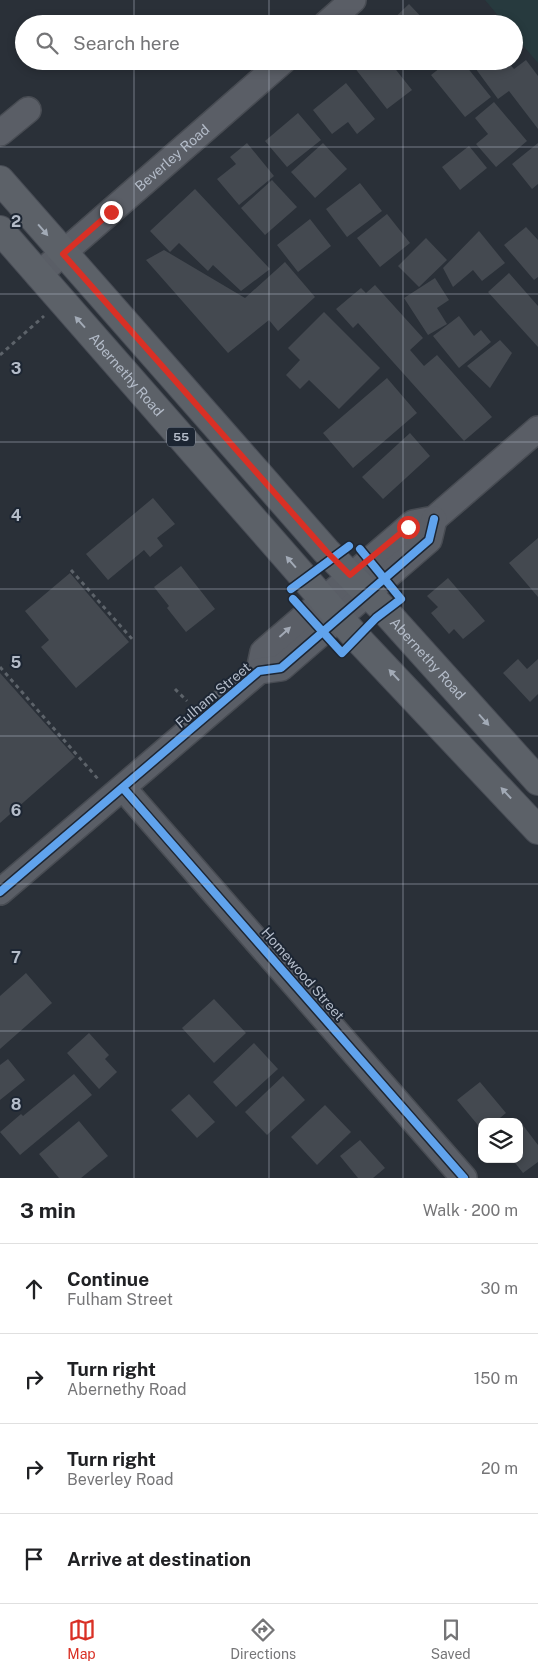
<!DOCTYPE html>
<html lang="en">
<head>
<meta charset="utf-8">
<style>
	body { margin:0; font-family:"Public Sans",sans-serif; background:#f6f6f6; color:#202124 }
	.controls { position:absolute; right:15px; bottom:15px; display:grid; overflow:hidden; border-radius:10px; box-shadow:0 2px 8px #0003 }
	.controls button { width:45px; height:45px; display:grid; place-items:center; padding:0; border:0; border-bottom:1px solid #e0e0e0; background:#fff; color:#202124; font:25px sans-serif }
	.stop { position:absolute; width:15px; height:15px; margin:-11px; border:4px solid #d93025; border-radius:50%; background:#fff }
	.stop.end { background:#d93025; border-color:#fff; box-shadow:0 1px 5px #0008 }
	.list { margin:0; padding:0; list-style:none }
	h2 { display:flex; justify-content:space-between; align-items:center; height:65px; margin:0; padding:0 20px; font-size:21px }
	h2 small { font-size:16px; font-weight:400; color:#757577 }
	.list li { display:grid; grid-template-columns:32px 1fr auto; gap:15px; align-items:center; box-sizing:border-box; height:90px; padding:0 20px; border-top:1px solid #e0e0e0 }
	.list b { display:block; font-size:19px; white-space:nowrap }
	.list p { margin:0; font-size:16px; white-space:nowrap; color:#757577 }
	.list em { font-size:16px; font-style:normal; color:#757577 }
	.icon { flex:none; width:28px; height:28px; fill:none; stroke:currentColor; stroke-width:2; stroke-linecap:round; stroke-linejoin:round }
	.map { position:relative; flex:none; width:538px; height:1178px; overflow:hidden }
	.search { position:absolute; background:#fff; box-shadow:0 2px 8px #0003; left:15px; right:15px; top:15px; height:55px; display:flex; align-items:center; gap:12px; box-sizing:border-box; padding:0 18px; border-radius:28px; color:#757577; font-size:19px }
	.sheet { height:425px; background:#fff }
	nav { display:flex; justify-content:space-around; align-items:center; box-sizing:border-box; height:70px; border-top:1px solid #e0e0e0; background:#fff; font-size:14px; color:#757577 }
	nav a { display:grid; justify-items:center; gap:2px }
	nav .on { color:#d93025 }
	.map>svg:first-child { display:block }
	.green { fill:#273a3e }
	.building { fill:#444950 }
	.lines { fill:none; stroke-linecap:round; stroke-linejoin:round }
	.minor-casing { stroke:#484c53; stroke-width:28 }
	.major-casing { stroke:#484c55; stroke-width:30 }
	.path { stroke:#5d636a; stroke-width:3; stroke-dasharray:4 4; stroke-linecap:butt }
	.minor { stroke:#5a5e66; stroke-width:25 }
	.major { stroke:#5c6168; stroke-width:28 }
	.cycleway-casing { stroke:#1d2633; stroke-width:11 }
	.cycleway { stroke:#60a3ed; stroke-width:8 }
	.oneway { fill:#a2aab6 }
	.oneway2 { fill:#a2a9b5 }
	.route { stroke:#d93025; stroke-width:6 }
	.grid { fill:none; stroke:#b4bcc9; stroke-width:1; stroke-opacity:0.55 }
	.labels { text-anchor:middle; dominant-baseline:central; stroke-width:4; stroke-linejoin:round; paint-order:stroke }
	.shield { fill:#1d2633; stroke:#878f9c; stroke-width:1 }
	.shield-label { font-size:12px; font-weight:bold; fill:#b4bcc9 }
	.street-label { font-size:14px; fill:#b4bcc9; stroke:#1d2633 }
	.grid-label { font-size:16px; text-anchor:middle; font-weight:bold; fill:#b4bcc9; stroke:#1d2633; stroke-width:4; stroke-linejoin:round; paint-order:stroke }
</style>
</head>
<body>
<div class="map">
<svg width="538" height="1178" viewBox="0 0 538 1178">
	<rect width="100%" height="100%" fill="#2a3038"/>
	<path class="green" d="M485,0H538V63L514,35V24H505Z"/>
	<path class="building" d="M409,4L428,24H388Z
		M526,60L538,76V129L509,91L498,99L470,61H507L514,69Z
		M362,61H389L412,90L387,109L354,67Z
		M423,61H438L430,68Z
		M449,61H462L491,97L465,117L431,75Z
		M346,83L375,119L357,134L348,122L332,134L313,110Z
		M494,102L527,141L496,167L476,144L488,134L475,118Z
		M298,113L321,140L287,167L265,141Z
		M247,143L274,176L239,205L217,179L236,164L230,157Z
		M323,143L347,169L315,198L291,172Z
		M538,143V184L532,189L512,164Z
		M469,146L487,168L460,190L442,167Z
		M272,180L297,207L265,235L241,208Z
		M360,183L382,211L347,237L326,209Z
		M195,189L270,269L241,291L213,265L208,271L179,243L170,252L150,231Z
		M387,214L410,243L380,267L357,238Z
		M310,219L331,246L298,272L277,245Z
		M526,227L538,240V277L534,280L504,245Z
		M479,231L505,263L482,281L473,270L453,287L443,268Z
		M426,238L447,260L419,287L398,266Z
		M164,250L245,298L285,262L315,297L278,331L269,320L228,353L146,260Z
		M509,273L538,306V347L488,292Z
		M435,278L449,300L437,308L447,324L428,335L404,298Z
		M375,285L423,338L410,350L424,366L437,355L492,417L464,441L358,323L353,328L336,309L361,288L366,293Z
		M324,312L380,368L339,409L309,380L300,389L286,375L300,360L288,348Z
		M459,316L474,336L481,330L491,342L459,368L433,336Z
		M500,340L512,353L490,388L467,366Z
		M387,378L417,413L353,468L323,433Z
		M410,433L430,456L383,499L362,477Z
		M153,498L175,524L157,538L163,546L150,557L144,550L108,580L86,554Z
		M538,538V597L509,563Z
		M181,566L215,609L186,632L167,608L169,606L154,587Z
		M70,573L129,642L76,688L41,647L49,640L25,611Z
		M448,578L485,621L463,639L454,629L449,634L431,613L438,607L427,596Z
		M518,659L527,669L538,659V694L530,702L503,673Z
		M0,673L75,757L0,823Z
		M26,973L52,1003L0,1049V996Z
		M214,999L246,1033L214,1063L182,1028Z
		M89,1033L109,1055L105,1059L117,1072L99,1089L67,1053Z
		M254,1043L278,1069L236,1107L213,1082Z
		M8,1059L25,1080L0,1100V1065Z
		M74,1074L92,1095L20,1155L0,1132L21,1114L23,1116Z
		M283,1076L305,1100L267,1135L245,1112Z
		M480,1082L506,1113L495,1122H482V1130L457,1100Z
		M189,1094L215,1122L197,1138L171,1110Z
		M325,1105L351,1132L317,1165L291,1137Z
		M79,1121L108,1156L81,1178H59L39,1154Z
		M522,1124L538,1145V1162L523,1173L512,1159H519V1126Z
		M360,1140L385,1168L373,1178H358L340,1156Z"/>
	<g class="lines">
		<g class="minor-casing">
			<g id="minor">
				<path d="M326,24L353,0"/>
				<path d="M0,133L28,110"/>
				<path id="s1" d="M38,275L283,61"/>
				<path d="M259,671L263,652L413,523L434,519L538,429"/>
				<path d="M123,788L464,1178"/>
				<path d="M0,892L259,671L281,668L429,540L434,519"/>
			</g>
		</g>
		<g class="major-casing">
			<g id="major">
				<path id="s2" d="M0,180L326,551L385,611L538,781"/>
				<path id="s3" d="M0,230L357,638L538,830"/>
			</g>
		</g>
		<path class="path" d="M0,355L44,316
			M71,570L133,640
			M0,667L98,779
			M175,689L187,701"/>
		<use href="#minor" class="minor"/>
		<use href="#major" class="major"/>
		<g class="cycleway-casing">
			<path id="cycleway" d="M291,589L349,546
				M293,599L342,653L376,618L401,599L360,549
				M123,788L464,1178
				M0,892L259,671L281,668L429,540L434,519"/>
		</g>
		<use href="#cycleway" class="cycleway"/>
	</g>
	<defs><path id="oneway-solid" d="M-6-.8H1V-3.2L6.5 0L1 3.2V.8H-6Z" transform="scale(1.25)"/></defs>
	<g class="oneway">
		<use href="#oneway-solid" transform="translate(43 230) rotate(49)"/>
		<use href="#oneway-solid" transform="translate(80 322) rotate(-132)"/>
		<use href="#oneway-solid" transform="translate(291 562) rotate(-131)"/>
		<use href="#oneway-solid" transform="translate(394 675) rotate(-133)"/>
		<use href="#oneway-solid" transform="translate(484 720) rotate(48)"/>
		<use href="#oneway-solid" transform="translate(506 793) rotate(-133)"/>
	</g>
	<use class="oneway2" href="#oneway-solid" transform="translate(285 632) rotate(-42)"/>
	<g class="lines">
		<path class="route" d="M111,212L63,254L326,551L350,575L408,527"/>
	</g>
	<path class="grid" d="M134,0V24M269,0V24M403,0V24M134,61V1178M269,61V1178M403,61V1178M0,147H538M0,294H538M0,442H538M0,589H538M0,736H538M0,884H538M0,1031H538"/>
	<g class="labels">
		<rect class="shield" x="167" y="427.5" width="28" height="19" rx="4"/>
		<g class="shield-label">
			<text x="181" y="437">55</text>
		</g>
		<g class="street-label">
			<text stroke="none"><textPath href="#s1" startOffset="178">Beverley Road</textPath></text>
			<text stroke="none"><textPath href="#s3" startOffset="192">Abernethy Road</textPath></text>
			<text stroke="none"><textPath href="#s2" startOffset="642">Abernethy Road</textPath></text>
			<text transform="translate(213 695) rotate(-40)">Fulham Street</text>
			<text transform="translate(303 974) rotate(49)">Homewood Street</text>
		</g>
	</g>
	<g class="grid-label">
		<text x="16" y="227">2</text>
		<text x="16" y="374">3</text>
		<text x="16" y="521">4</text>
		<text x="16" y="668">5</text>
		<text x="16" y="816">6</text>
		<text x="16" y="963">7</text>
		<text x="16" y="1110">8</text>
	</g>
</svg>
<div class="controls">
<button><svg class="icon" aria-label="layers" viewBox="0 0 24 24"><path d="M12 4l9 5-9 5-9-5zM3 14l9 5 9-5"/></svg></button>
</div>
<div class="stop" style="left:408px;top:527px"></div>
<div class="stop end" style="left:111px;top:212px"></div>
<div class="search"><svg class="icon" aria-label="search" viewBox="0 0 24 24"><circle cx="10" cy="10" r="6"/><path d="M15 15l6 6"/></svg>Search here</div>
</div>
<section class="sheet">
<h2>3 min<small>Walk · 200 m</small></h2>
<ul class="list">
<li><svg class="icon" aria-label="ahead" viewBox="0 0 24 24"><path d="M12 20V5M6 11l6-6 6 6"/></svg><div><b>Continue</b><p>Fulham Street</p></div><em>30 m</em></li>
<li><svg class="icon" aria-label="right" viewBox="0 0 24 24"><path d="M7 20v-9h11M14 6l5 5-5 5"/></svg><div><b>Turn right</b><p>Abernethy Road</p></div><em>150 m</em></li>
<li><svg class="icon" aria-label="right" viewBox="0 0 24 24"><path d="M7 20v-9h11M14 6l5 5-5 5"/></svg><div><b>Turn right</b><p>Beverley Road</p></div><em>20 m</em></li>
<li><svg class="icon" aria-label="arrive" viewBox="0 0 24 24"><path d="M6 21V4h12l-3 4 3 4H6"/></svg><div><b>Arrive at destination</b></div></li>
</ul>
</section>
<nav>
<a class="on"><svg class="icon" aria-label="map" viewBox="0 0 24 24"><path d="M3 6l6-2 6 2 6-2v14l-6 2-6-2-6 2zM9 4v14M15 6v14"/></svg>Map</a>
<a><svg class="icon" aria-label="directions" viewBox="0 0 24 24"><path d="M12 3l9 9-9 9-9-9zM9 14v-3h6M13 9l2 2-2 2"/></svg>Directions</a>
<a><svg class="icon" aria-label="saved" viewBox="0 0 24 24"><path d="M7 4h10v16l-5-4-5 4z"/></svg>Saved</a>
</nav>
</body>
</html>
